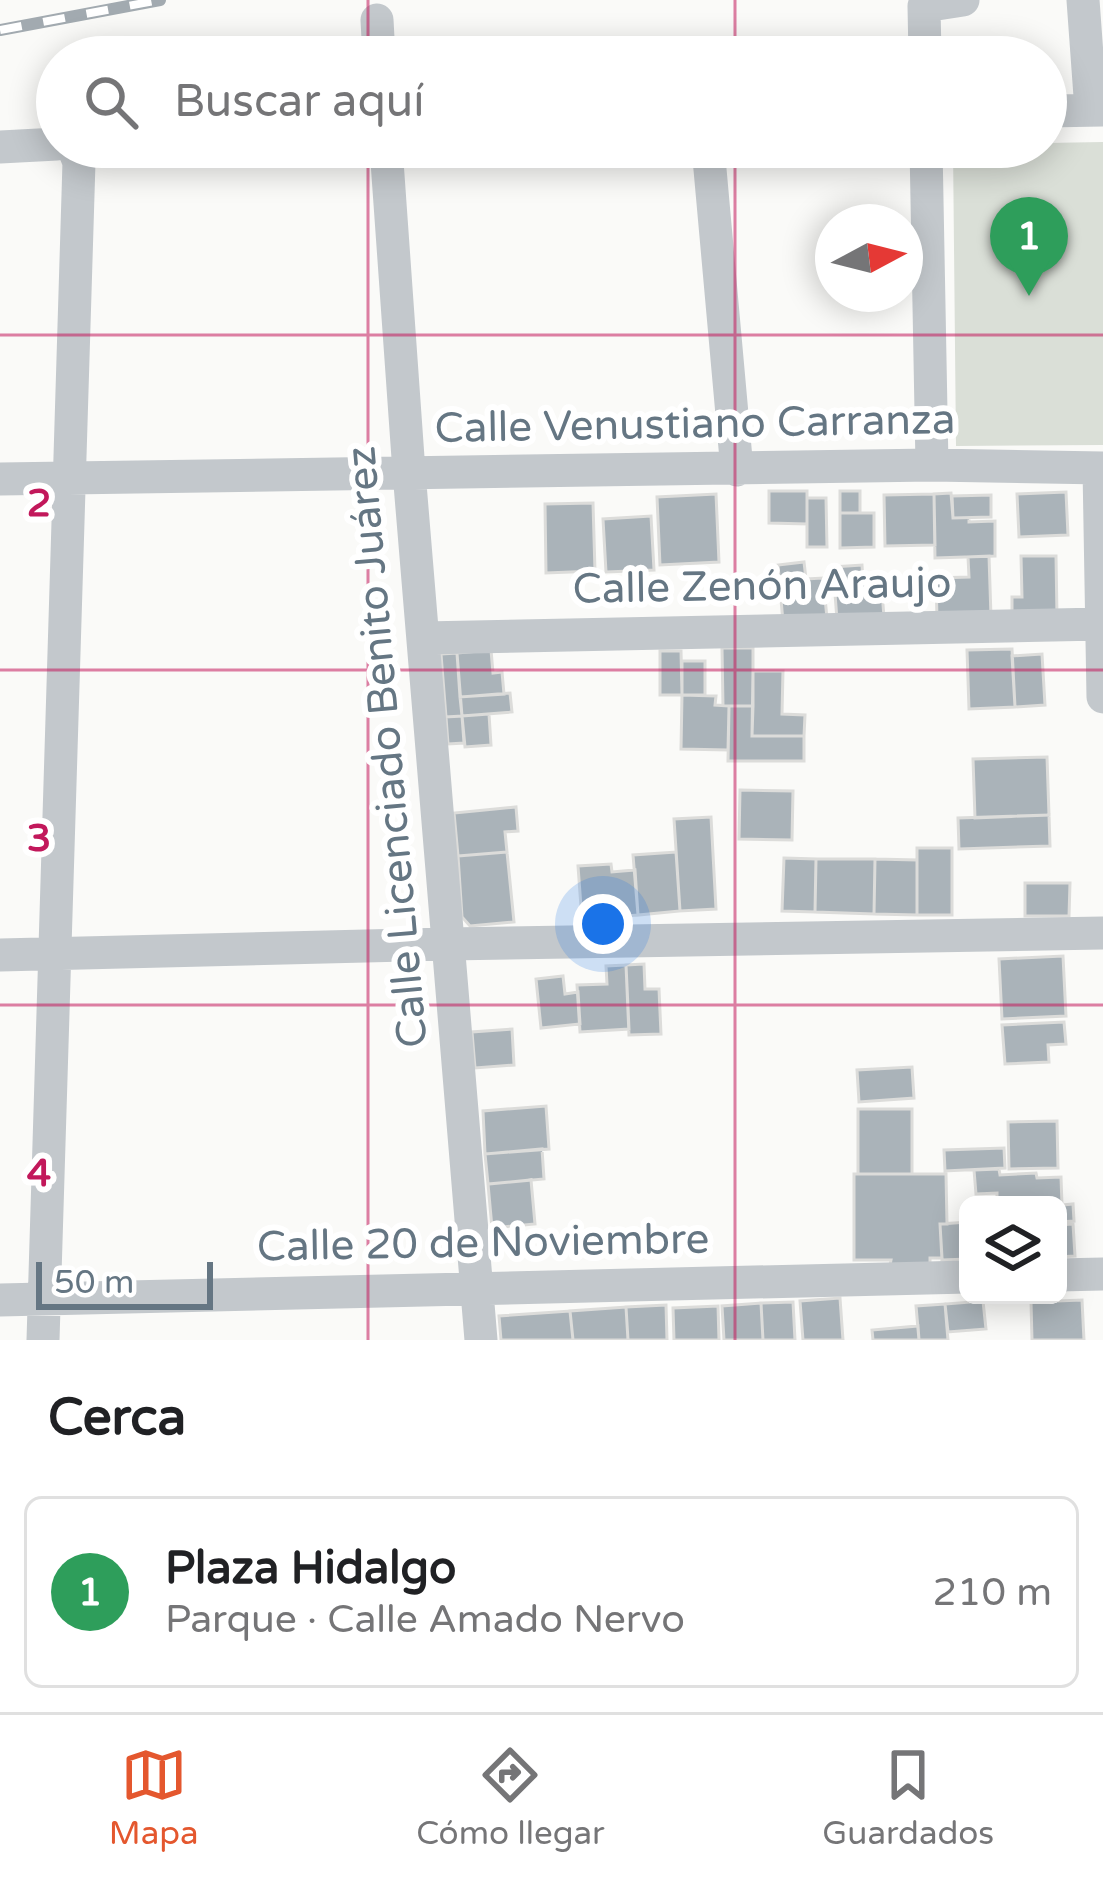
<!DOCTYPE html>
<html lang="es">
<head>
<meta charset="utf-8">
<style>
	body { margin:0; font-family:"Varela Round",sans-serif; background:#f2f2f2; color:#202124 }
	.controls { position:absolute; right:36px; bottom:36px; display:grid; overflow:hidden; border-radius:18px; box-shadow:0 6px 30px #0003 }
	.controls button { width:108px; height:108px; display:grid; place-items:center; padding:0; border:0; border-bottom:3px solid #e0e0e0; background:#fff; color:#202124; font:60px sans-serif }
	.compass { position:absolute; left:815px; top:204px; width:108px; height:108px; border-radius:50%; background:#fff; box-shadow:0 6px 30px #0003; rotate:83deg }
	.scale { position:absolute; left:36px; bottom:30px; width:177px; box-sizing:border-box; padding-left:12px; border:6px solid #657683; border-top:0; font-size:33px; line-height:42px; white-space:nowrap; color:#657683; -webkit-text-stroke:9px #fff; paint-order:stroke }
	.you { position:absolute; left:603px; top:924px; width:42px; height:42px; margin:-30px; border:9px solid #fff; border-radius:50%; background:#1a73e8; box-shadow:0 0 0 18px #1a73e833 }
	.badge { display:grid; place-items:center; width:78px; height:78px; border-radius:50%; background:#e4572e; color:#fff; font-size:39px; font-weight:700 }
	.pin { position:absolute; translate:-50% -99px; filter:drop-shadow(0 3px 6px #0008) }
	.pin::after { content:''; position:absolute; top:63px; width:42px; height:36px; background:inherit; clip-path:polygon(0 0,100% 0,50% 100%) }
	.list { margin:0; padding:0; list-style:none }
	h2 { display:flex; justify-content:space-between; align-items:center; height:156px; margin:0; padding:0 48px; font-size:51px }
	h2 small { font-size:39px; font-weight:400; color:#757577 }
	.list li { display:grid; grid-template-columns:78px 1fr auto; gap:36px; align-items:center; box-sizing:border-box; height:192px; margin:0 24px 24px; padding:0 24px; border:3px solid #e0e0e0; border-radius:18px }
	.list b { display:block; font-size:45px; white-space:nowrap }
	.list p { margin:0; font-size:39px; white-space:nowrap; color:#757577 }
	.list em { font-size:39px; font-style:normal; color:#757577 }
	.icon { flex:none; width:66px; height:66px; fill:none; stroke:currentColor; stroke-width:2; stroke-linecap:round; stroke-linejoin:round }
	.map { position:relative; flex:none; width:1103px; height:1340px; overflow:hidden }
	.search { position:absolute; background:#fff; box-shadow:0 6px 30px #0003; left:36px; right:36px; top:36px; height:132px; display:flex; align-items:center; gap:30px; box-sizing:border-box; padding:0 42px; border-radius:66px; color:#757577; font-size:45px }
	.sheet { height:372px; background:#fff }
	nav { display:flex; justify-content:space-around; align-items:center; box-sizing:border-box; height:168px; border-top:3px solid #e0e0e0; background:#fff; font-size:33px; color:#757577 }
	nav a { display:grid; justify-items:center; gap:6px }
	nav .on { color:#e4572e }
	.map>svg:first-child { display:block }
	.green { fill:#dadfd7 }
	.building { fill:#aab3b9; stroke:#dcdcda; stroke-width:3 }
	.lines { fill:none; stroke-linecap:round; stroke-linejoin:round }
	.minor { stroke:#c3c8cc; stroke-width:33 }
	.rail-casing { stroke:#a2aab0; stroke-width:12 }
	.rail { stroke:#fff; stroke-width:8; stroke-dasharray:22; stroke-linecap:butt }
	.grid { fill:none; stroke:#c2185b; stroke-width:3; stroke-opacity:0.55 }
	.labels { text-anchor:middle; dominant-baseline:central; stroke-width:12; stroke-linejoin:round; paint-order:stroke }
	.street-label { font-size:42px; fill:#657683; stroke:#fff }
	.grid-label { font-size:39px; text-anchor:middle; font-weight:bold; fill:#c2185b; stroke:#fff; stroke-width:12; stroke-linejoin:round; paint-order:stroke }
</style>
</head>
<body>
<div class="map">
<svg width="1103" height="1340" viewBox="0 0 1103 1340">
	<rect width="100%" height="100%" fill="#fafaf8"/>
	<path class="green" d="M1103,142V445L956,446L953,147H1046V143Z"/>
	<path class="building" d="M769,491H807V524L769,523Z
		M840,491H860V513H840Z
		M1066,492L1068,535L1019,537L1017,494Z
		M951,493L953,518H969V522L995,521V556L935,558L934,494Z
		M716,494L719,562L660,565L657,497Z
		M934,494L935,545L885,546L884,495Z
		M991,495V517L953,518L952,496Z
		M807,498H826L827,547H807Z
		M593,503L595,571L546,573L545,504Z
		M840,513H874V547L840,548Z
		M651,516L654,570L606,572L603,519Z
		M989,556L991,617L937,619L936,578L969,577L968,557Z
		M1021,556H1056L1057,617L1012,618V597H1022Z
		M804,562L806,579L823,578L827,618L783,622L778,565Z
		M862,565L863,581L881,580L884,617L837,620L833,567Z
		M722,648H753V706H723Z
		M1012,649L1015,707L969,709L967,650Z
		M491,650L493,673L502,672L504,694L460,697L457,653Z
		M660,651H681L682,695H660Z
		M457,653L462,716L446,717L441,654Z
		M1042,654L1045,705L1015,707L1012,656Z
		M682,661H705V695H682Z
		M753,671H783L782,714L805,715L804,736H752Z
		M510,693L512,712L462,716L460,697Z
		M682,695L716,696L715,705L729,706L728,750L681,749Z
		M729,706H753L752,736H804V761H728Z
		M489,714L491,745L465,747L462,716Z
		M462,716L464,743L448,744L446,717Z
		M1047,757L1049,815L975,818L973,759Z
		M740,790L793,791L792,840L739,839Z
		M516,807L518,831L505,832L507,852L458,856L454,813Z
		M1049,815L1050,846L959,849L958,818Z
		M711,817L716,909L680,911L674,819Z
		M917,848H952V915H917Z
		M507,852L514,922L470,926L462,917L458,856Z
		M676,852L680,911L638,915L633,855Z
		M784,858L816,859L815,912L782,911Z
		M816,859H875L874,914L815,912Z
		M875,859L917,860V915L874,914Z
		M611,864L612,872L635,870L638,915L582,920L578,866Z
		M1025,883H1070L1069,916H1025Z
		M1063,956L1066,1016L1002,1019L999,959Z
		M644,964L645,989H659L661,1034L629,1035L626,965Z
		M626,965L629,1029L580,1032L577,985L607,984L606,966Z
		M563,976L565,994L578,992L580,1024L541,1028L536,979Z
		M1064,1022L1066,1044L1048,1045L1049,1062L1005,1064L1002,1025Z
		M512,1029L514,1065L475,1068L472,1032Z
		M912,1067L914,1098L859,1102L857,1070Z
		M546,1106L549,1149L485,1154L483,1111Z
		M858,1109H912V1174H858Z
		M1057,1121L1058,1168L1009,1169L1008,1122Z
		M1004,1148L1005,1168L945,1171L944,1150Z
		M542,1149L544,1179L488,1184L485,1154Z
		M999,1169L1000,1175L1036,1173L1037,1178L1061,1177L1062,1205L1073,1204L1074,1221L1058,1222V1205H997V1193L976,1194L974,1170Z
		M854,1174H946L947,1224H940L942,1258H930V1265H890L891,1260H854Z
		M531,1180L535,1224L492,1228L488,1184Z
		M968,1222V1259L942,1260L940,1224Z
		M1073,1224L1075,1256L1058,1257V1225Z
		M840,1298L843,1340H803L800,1301Z
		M1082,1300L1084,1340H1032L1031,1302Z
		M983,1301L986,1329L948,1332L945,1304Z
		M793,1302L795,1340H763L761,1303Z
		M761,1303L763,1340H724L722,1306Z
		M945,1304L948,1340H919L916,1306Z
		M666,1305L667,1340H628L626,1307Z
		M718,1306L719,1340H674L673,1308Z
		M626,1307L628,1340H573L570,1311Z
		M570,1311L573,1340H501L499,1316Z
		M918,1326L919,1340H873L872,1330Z"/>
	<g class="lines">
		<path class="minor" d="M1083,0L1091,110
			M377,20L379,57
			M925,57L924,6L963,0
			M1046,111L1103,110
			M0,147L57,144
			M386,147L409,472L481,1340
			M708,147L737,470
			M926,147L932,465
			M1099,468L1103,697
			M0,479L932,465L1103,468
			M423,638L1102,624
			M0,955L447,944L1103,933
			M1058,1275L1103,1274
			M0,1300L968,1277
			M43,1340L79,162L73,147"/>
		<g class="rail-casing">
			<path id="rail" d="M0,30L160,0"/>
		</g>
		<use href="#rail" class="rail"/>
	</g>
	<path class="grid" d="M368,0V57M735,0V57M368,147V1340M735,147V1340M0,335H1103M0,670H1103M0,1005H1103"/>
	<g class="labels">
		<g class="street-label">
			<text transform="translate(695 424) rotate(-1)">Calle Venustiano Carranza</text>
			<text transform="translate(762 586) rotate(-1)">Calle Zenón Araujo</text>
			<text transform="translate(387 747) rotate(-95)">Calle Licenciado Benito Juárez</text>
			<text transform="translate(483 1243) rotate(-1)">Calle 20 de Noviembre</text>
		</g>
	</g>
	<g class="grid-label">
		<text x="39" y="516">2</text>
		<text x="39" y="851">3</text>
		<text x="39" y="1186">4</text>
	</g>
</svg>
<div class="controls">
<button><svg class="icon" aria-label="layers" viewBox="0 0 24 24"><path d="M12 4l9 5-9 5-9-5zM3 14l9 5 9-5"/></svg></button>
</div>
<svg class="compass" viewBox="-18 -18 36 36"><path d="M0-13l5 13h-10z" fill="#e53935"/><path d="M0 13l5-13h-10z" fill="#757577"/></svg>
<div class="scale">50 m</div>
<div class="you"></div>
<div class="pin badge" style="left:1029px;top:296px;background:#2e9e5b">1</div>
<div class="search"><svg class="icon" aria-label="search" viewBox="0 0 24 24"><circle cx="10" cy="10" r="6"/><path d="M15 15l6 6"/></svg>Buscar aquí</div>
</div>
<section class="sheet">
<h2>Cerca<small></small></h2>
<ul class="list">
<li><span class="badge" style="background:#2e9e5b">1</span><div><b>Plaza Hidalgo</b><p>Parque · Calle Amado Nervo</p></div><em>210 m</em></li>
</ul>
</section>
<nav>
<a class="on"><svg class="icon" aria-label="map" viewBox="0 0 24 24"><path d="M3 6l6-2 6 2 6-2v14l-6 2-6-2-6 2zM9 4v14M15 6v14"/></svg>Mapa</a>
<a><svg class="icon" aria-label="directions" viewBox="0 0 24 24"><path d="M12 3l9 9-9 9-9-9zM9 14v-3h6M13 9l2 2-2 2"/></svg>Cómo llegar</a>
<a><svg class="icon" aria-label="saved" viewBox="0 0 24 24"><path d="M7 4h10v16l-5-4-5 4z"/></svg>Guardados</a>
</nav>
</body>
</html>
